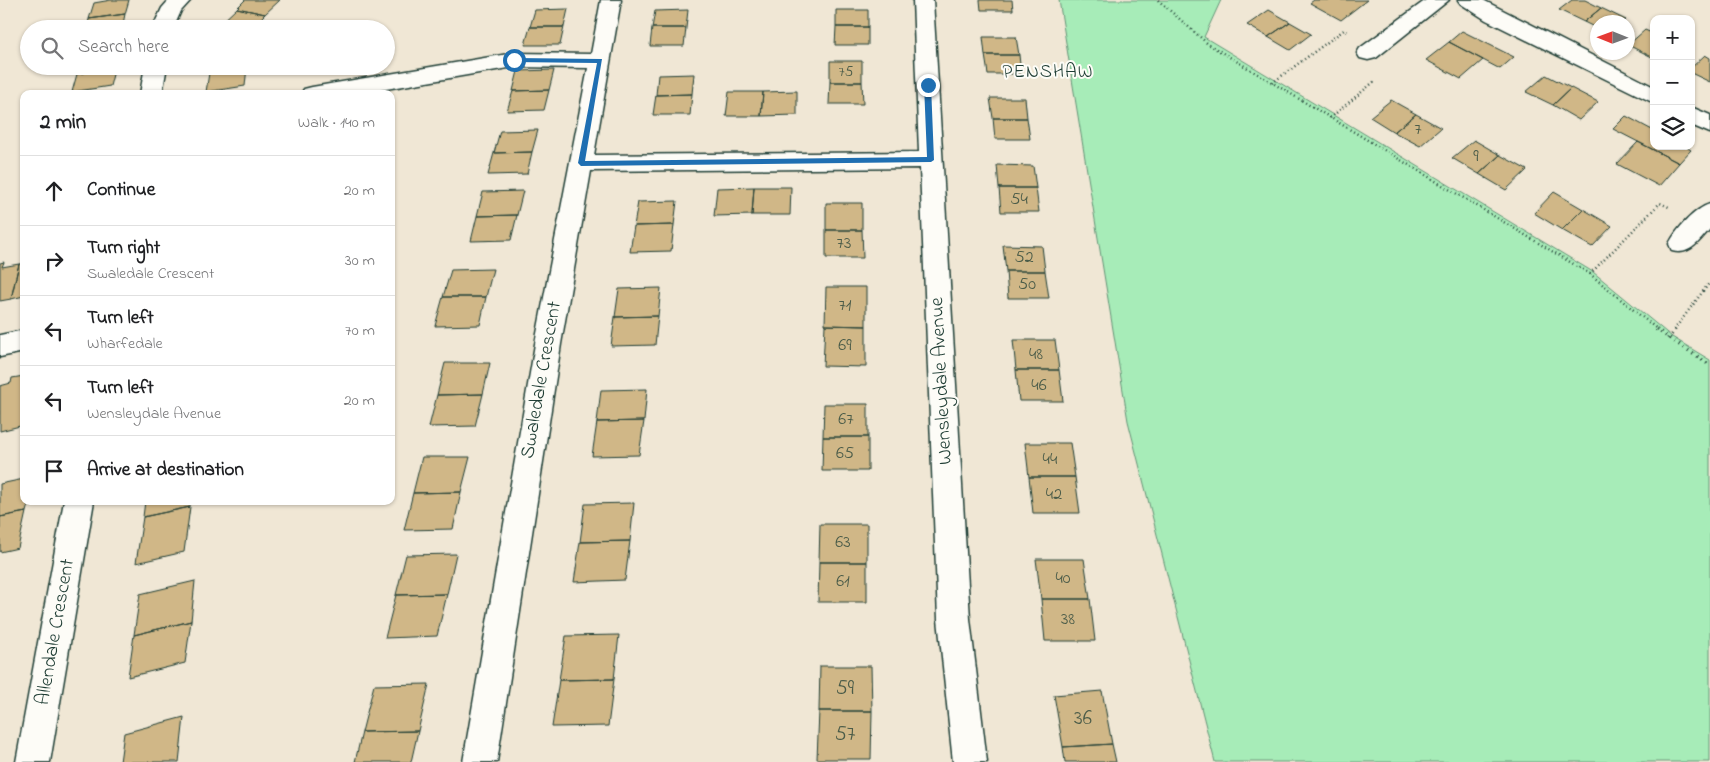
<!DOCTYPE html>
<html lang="en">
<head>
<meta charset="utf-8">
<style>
	body { margin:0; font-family:"Indie Flower",sans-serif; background:#f2f2f2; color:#202124 }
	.controls { position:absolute; right:15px; top:15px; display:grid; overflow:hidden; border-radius:10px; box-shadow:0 1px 4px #0004 }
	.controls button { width:45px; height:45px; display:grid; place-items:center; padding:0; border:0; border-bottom:1px solid #e0e0e0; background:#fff; color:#202124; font:25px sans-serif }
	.compass { position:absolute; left:1590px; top:15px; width:45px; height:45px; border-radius:50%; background:#fff; box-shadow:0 1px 4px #0004; rotate:271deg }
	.stop { position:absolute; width:15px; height:15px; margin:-11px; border:4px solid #1f6fb2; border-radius:50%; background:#fff }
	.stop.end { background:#1f6fb2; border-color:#fff; box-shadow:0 1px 5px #0008 }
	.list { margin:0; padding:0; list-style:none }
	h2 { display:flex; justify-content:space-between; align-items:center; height:65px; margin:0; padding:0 20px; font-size:21px }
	h2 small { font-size:16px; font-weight:400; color:#757577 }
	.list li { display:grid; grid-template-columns:32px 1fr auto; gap:15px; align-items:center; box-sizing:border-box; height:70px; padding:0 20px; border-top:1px solid #e0e0e0 }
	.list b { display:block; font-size:19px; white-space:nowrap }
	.list p { margin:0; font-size:16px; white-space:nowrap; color:#757577 }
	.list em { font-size:16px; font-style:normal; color:#757577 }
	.icon { flex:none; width:28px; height:28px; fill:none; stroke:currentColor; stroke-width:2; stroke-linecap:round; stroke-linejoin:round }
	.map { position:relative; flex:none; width:1710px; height:762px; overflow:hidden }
	.search { position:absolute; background:#fff; box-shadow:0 1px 4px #0004; left:20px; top:20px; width:375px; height:55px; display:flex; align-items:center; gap:12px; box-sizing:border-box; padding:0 18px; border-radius:28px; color:#757577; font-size:19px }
	.panel { position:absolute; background:#fff; box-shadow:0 1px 4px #0004; left:20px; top:90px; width:375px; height:415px; border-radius:10px }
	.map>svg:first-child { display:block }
	.green { fill:#a7ecb8; stroke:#639476 }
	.building { fill:#d0b787; stroke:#1f3d34 }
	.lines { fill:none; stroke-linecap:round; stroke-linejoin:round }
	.minor-casing { stroke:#1f3d34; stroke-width:3 }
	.path-far1 { stroke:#1f3d34; stroke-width:2.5; stroke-dasharray:1 3; stroke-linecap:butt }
	.path { stroke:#1f3d34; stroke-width:4; stroke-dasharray:1 4.5; stroke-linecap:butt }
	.minor { fill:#fdfcf7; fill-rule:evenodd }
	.route { fill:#1f6fb2 }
	.labels { text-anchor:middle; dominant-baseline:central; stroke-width:4; stroke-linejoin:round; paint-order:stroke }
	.far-number-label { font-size:15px; fill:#4b5c49 }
	.number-label { font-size:18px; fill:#4b5c49 }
	.far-quarter-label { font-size:19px; letter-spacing:1px; fill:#1f3d34; stroke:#fdfcf7 }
	.street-label { font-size:20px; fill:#1f3d34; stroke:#fdfcf7 }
	.near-number-label { font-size:21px; fill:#4b5c49 }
</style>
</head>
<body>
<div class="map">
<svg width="1710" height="762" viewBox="0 0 1710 762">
	<rect width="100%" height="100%" fill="#f0e7d5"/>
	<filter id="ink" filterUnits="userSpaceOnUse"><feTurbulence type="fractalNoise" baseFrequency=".02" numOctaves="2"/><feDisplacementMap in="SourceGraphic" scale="10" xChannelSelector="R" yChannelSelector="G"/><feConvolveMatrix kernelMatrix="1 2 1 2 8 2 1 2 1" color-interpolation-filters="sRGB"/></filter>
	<g filter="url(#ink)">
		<path class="green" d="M1059,0H1221L1204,37L1593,272L1672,337L1710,360V762H1215L1128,421Z"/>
		<path class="building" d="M111,0H129L125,14L89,19L94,3Z
			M245,0H280L265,14L237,8Z
			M980,0H1012L1013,10H981Z
			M1314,0H1367L1341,20L1310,3Z
			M1572,0H1585L1601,8L1584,22L1559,10Z
			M237,8L265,14L250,29L219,25Z
			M1601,8L1626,20L1622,22H1598V29L1584,22Z
			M568,9L564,27H530L535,10Z
			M688,10L686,28H652L655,11Z
			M836,10H868V27H836Z
			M1269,10L1290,22L1268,37L1247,25Z
			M125,14L122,29H87L89,19Z
			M1290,22L1311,34L1290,50L1268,37Z
			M530,27H564L560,45H525Z
			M836,27H868V45H835Z
			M652,28H686L684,46H650Z
			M1645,30L1654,34V58L1628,45Z
			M1462,31L1514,57L1500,69L1449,42Z
			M983,37H1016L1019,55H985Z
			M1449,42L1483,60L1461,79L1426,60Z
			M985,55H1019L1021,74H988Z
			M1705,55L1710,58V82L1691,73V68Z
			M830,61H862V82H830Z
			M79,66H115L77,74Z
			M210,66H247L209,73Z
			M115,67L110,86L72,92L77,74Z
			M247,67L245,86L206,92L209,73Z
			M554,70L549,90L513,91L518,71Z
			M694,74L692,94L656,95L658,75Z
			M1546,75L1571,88L1553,105L1526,92Z
			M830,82H862L863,104H829Z
			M1571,88L1598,102L1579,120L1553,105Z
			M549,90L544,110L507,111L513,91Z
			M797,91V115L761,116L763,92Z
			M729,92H763L761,116H726Z
			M692,94L690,115H653L656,95Z
			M990,98H1025L1027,118H993Z
			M1391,100L1416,114L1394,132L1370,117Z
			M1416,114L1441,128L1420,146L1394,132Z
			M1626,116L1654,131V146H1684L1691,150L1679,163L1613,129Z
			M993,118H1027L1030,139H995Z
			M538,130L532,152L494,153L500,131Z
			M1474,140L1500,155L1479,174L1452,158Z
			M1638,142L1679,163L1659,186L1617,164Z
			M532,152L527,174L488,175L494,153Z
			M1500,155L1527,170L1506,190L1479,174Z
			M997,165L1033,166L1036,188H999Z
			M754,187H791L790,215H752Z
			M754,187L752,215L714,216L717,188Z
			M999,188H1036L1039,212H1001Z
			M523,191L517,215L477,216L483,192Z
			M1554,192L1583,209L1562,230L1534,213Z
			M677,201L674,225L634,226L638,202Z
			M826,203H862V230H826Z
			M1583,209L1612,226L1592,247L1562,230Z
			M517,215L511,240L471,241L477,216Z
			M674,225L671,251L630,252L634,226Z
			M826,230H862L863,258H826Z
			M1003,245L1042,246L1045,271H1006Z
			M4,262L2,267L19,264L11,299L0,301V263Z
			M24,263V296L11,299L19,264Z
			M493,269L486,297H443L451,270Z
			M1006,271H1045L1049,298H1008Z
			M826,287H866V326L825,325Z
			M661,288L658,316L615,317L619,289Z
			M443,297H486L480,325L435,326Z
			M658,316L655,345L611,346L615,317Z
			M825,325L866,326V367L823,366Z
			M1013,340H1055L1059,370H1016Z
			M445,363H490L483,394L437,395Z
			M1016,370H1059L1063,401H1019Z
			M24,376V425L0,431V386L11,383L12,378Z
			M647,389L644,421L597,422L601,390Z
			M483,394L475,426L429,427L437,395Z
			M824,404H868V437H823Z
			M644,421L639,455L592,456L597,422Z
			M823,437H868V471H822Z
			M1025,443H1070L1075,477H1029Z
			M422,457H470L461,492L413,493Z
			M1029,477H1075L1080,513H1033Z
			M24,479V501H29L26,512L0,517V484Z
			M461,492L453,529L404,530L413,493Z
			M145,501H190V507L143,517Z
			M634,503L630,541L580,542L585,504Z
			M190,507L184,552L136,563L143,517Z
			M26,512L18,548L0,552V517Z
			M820,524H867V562H819Z
			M630,541L625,580L574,582L580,542Z
			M456,554L447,594L396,595L406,555Z
			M1036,559H1084L1090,599H1041Z
			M819,562H867V602H818Z
			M195,581L191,621L134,635L140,594Z
			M447,594L437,636L385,638L396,595Z
			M1041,599H1090L1095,641H1045Z
			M191,621L185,663L128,677L134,635Z
			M619,635L614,679L559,680L566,636Z
			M820,666H871L872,711H819Z
			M614,679L608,726L552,727L559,680Z
			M429,684L418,731L362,732L374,685Z
			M1102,691L1112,744L1063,747L1054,695Z
			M819,711H872L871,759H817Z
			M184,717L179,762H120L124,733Z
			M418,731L411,762H355L362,732Z
			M1112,744L1116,762H1065L1063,747Z"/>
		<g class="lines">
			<g class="minor-casing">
				<path id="minor" d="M169,0H191L181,11L173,29H152L162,8Z
					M601,0H621L594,155L919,152L913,0H933L970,619L987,762H953L938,619L920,168L591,171L561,344L497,762H463L535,344L588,68L514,67L357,94H301L304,89L312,87L514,53L591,54Z
					M1426,0H1449L1376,58L1368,60L1360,58L1357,53L1360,48Z
					M1458,0H1483L1654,87V103L1486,20L1461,4Z
					M145,66H167L162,94H140Z
					M1691,107L1710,115V133L1691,125Z
					M1710,204V229C1699,241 1690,256 1672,251L1669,244C1676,230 1694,209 1710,204Z
					M24,330V352L0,357V335Z
					M64,501H94L50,762H16Z"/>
			</g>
			<path class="path-far1" d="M1158,0L1208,44L1590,274L1658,330
				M1272,83L1344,30L1348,32
				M1330,118L1375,81
				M1590,274L1660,203L1671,208
				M1674,330L1710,282"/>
			<path class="path" d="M1656,329L1710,365
				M1668,339L1675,329"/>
			<use href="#minor" class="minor"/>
		</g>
	</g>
	<path class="route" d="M514,58L602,59L585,161L927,157L924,85L928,83L931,85L934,160L931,162L581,166L578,163L597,63L511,62Z"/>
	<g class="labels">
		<g class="far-number-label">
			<text x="846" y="72">75</text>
		</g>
		<g class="number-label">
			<text x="1418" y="130">7</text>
			<text x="1476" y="157">9</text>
			<text x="1019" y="200">54</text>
			<text x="844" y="244">73</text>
			<text x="1024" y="258">52</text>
			<text x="1027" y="285">50</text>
			<text x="845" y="306">71</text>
			<text x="845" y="346">69</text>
			<text x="1036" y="355">48</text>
			<text x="1039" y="386">46</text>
			<text x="846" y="420">67</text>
			<text x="845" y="454">65</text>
			<text x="1050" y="460">44</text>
			<text x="1054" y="495">42</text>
			<text x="843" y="543">63</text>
			<text x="1063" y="579">40</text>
			<text x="843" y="582">61</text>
			<text x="1068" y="620">38</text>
		</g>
		<g class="far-quarter-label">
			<text x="1048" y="72">PENSHAW</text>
		</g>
		<g class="street-label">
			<text transform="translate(542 380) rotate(-80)">Swaledale Crescent</text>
			<text transform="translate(942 381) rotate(-93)">Wensleydale Avenue</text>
			<text transform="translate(56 632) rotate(-80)">Allendale Crescent</text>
		</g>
		<g class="near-number-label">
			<text x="845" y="689">59</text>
			<text x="1083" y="719">36</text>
			<text x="845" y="735">57</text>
		</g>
	</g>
</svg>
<div class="controls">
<button>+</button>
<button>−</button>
<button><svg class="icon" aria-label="layers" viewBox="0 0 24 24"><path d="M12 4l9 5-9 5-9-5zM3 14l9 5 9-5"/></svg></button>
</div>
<svg class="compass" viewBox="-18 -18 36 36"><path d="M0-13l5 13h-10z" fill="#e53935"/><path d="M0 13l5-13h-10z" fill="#757577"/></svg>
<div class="stop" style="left:514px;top:60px"></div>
<div class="stop end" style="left:928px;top:85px"></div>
<div class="search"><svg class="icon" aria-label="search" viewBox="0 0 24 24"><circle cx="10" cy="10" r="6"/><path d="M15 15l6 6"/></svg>Search here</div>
<section class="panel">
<h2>2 min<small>Walk · 140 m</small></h2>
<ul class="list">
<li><svg class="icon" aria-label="ahead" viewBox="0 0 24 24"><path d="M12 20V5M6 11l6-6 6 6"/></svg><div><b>Continue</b></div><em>20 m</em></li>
<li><svg class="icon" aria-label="right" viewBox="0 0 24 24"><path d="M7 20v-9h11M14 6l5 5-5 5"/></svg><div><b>Turn right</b><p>Swaledale Crescent</p></div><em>30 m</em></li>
<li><svg class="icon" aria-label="left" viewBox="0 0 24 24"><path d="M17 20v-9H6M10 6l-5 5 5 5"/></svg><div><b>Turn left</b><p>Wharfedale</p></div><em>70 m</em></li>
<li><svg class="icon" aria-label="left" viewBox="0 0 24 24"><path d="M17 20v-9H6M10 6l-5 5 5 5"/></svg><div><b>Turn left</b><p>Wensleydale Avenue</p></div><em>20 m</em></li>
<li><svg class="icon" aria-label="arrive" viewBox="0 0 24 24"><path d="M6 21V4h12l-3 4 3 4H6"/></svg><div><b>Arrive at destination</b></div></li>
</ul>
</section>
</div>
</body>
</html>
